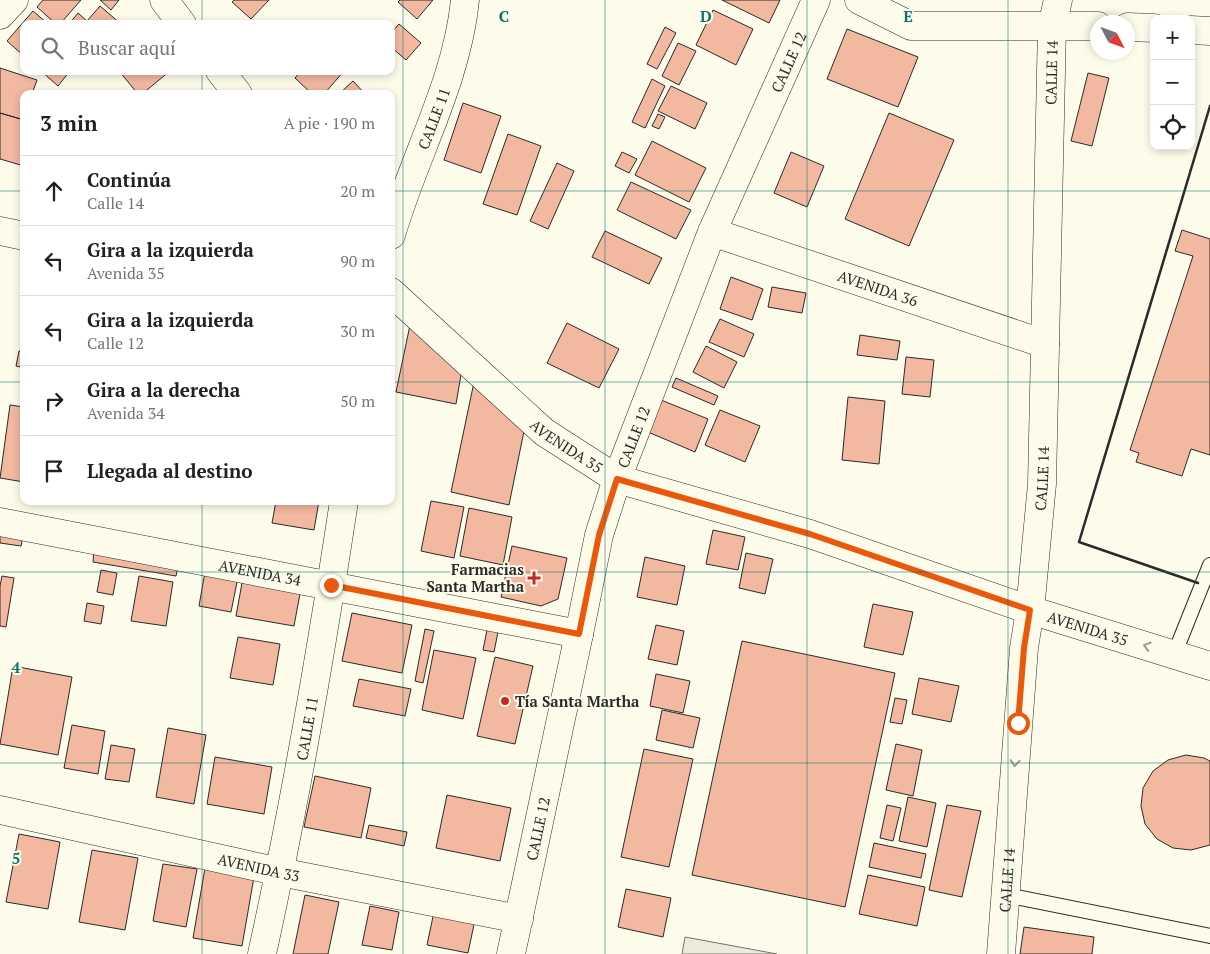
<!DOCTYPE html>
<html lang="es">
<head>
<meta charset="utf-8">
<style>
	body { margin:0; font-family:"PT Serif",serif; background:#f6f6f6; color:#202124 }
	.controls { position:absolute; right:15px; top:15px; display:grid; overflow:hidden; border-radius:10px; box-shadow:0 2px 8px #0003 }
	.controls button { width:45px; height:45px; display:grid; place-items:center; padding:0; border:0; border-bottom:1px solid #e0e0e0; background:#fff; color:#202124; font:25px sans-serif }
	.compass { position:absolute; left:1090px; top:15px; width:45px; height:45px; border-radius:50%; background:#fff; box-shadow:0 2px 8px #0003; rotate:131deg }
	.stop { position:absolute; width:15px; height:15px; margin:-11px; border:4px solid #ea580c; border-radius:50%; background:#fff }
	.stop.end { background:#ea580c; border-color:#fff; box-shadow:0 1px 5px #0008 }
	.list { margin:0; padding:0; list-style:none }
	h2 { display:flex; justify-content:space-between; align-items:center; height:65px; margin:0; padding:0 20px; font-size:21px }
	h2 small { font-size:16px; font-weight:400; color:#757577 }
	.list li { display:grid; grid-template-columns:32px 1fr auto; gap:15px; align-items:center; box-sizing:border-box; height:70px; padding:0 20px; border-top:1px solid #e0e0e0 }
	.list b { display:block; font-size:19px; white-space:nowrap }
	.list p { margin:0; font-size:16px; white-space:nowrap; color:#757577 }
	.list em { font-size:16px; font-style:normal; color:#757577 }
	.icon { flex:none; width:28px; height:28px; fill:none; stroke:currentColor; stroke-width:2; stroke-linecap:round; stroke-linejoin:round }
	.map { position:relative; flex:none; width:1210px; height:954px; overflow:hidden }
	.search { position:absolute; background:#fff; box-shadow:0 2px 8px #0003; left:20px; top:20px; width:375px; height:55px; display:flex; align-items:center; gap:12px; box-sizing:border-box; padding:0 18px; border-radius:10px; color:#757577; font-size:19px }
	.panel { position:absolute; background:#fff; box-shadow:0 2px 8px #0003; left:20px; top:90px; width:375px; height:415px; border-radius:10px }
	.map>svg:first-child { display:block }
	.green { fill:#ecebdb; stroke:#74746e }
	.building { fill:#f2b8a0; stroke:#2b2b2b }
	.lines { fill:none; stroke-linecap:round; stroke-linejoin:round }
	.lane-casing { stroke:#2b2b2b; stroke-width:16 }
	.street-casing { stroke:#2b2b2b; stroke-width:29 }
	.secondary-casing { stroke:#2b2b2b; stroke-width:29 }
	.lane { stroke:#fdfbea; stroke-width:14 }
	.street { stroke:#fdfbea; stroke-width:28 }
	.secondary { stroke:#fdfbea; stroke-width:28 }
	.wall { stroke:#2b2b2b; stroke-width:2.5 }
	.oneway { stroke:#9e9d94 }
	.route { stroke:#ea580c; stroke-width:6 }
	.grid { fill:none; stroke:#0f766e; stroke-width:1; stroke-opacity:0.55 }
	.poi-dot { fill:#c62828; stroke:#fdfbea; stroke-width:2 }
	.labels { text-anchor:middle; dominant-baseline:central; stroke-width:4; stroke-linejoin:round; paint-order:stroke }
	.street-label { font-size:15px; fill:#2b2b2b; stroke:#fdfbea }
	.poi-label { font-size:15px; font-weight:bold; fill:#2b2b2b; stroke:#fdfbea; text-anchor:end }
	.grid-label { font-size:16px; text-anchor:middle; font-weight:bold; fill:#0f766e; stroke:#fdfbea; stroke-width:4; stroke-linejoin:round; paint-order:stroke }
</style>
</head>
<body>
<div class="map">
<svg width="1210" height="954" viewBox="0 0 1210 954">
	<rect width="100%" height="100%" fill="#fdfbea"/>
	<path class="green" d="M685,937L777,954H682Z"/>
	<path class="building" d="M43,0H81L60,24H56L37,7Z
		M100,0H119L111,10Z
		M234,0H269L251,19L232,2Z
		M400,0H433L417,19L398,2Z
		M722,0H780L769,23Z
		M100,6L121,24H90L87,21Z
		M713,10L753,29L736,65L696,45Z
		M33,11L48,24H24V56L7,41Z
		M78,13L87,21L90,24H69Z
		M399,24L421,43L406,60L391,47V33Z
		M665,27L676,33L657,69L647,64Z
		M847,29L918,57L898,107L827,79Z
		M678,43L696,51L679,85L662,76Z
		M0,68L37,80L32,94H24V120L0,113Z
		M41,71H70L58,86Z
		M119,71H170L142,94H138Z
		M301,71H344L324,94H312L295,78Z
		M1088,73L1109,78L1092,146L1071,141Z
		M652,79L665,86L645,128L632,122Z
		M353,81L365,94H339Z
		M671,86L707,103L695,129L658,111Z
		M463,103L501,116L481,173L444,160Z
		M0,113L24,120V166L0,159Z
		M889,113L954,140L909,246L845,219Z
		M658,114L665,117L659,129L652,126Z
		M508,134L541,146L517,215L483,204Z
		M652,141L706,168L689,202L635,175Z
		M622,152L637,159L629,173L615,166Z
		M791,152L824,166L807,207L774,193Z
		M557,163L574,171L548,229L530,221Z
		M631,182L691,210L676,239L617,210Z
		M1182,230L1210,239V455L1191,449L1182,476L1136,462L1139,453L1130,450L1193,256L1175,251Z
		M605,231L662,258L649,284L592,257Z
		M731,277L763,289L752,320L720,309Z
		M772,287L806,293L802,313L768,307Z
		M720,319L754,334L744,357L709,342Z
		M567,323L619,349L599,388L547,363Z
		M410,325L462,369L456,404L396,392Z
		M860,335L900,341L897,360L857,355Z
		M706,346L737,362L724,388L693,372Z
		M19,351L24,352V368L16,366Z
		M906,357L934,360L930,397L902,394Z
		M676,378L718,396L714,405L672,387Z
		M474,382L524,431L509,505L451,492Z
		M848,397L885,401L879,464L842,460Z
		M661,400L708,419L695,452L648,432Z
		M10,405L24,407V482L0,478Z
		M720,410L760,426L745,462L705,445Z
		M276,501H319L314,530L272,523Z
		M431,501L464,507L454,558L421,551Z
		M469,508L512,517L503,565L460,556Z
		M0,523L25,528L21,546L0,543Z
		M713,530L745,537L738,570L706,564Z
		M512,546L567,558L558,599L541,606L501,597Z
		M94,551L178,566L176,576L93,562Z
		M746,553L773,559L765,594L739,588Z
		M645,557L685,566L677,605L637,597Z
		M206,566L239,572L231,612L199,606Z
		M101,570L117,573L113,595L97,592Z
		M244,572L302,583L294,626L236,616Z
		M2,576L14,578L6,627L0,626V586Z
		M139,576L173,582L166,626L131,621Z
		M87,603L104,606L101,624L84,621Z
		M873,604L913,612L903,655L864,647Z
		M352,613L412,625L402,673L342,661Z
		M489,620L500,622L494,652L483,650Z
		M656,625L684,631L677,665L648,659Z
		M425,629L434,631L423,683L415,681Z
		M238,637L280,644L273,685L230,678Z
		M742,641L895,673L845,907L692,875Z
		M434,650L476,658L463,719L422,710Z
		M495,657L533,666L515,744L477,736Z
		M13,666L72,677L58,755L0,744Z
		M656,674L690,681L683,713L650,706Z
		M919,678L959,686L951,722L912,714Z
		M359,679L411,689L405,716L353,706Z
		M895,698L907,700L902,724L890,722Z
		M662,710L700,718L693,748L656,740Z
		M72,725L105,731L98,774L64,768Z
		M168,728L206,735L194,804L156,797Z
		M896,744L922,750L913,796L886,790Z
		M111,745L135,749L129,782L105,779Z
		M644,749L693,759L669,867L621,857Z
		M1186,755L1204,758L1210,761V845L1191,850L1173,848L1157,839L1145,824L1141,806L1143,788L1153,771L1168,760Z
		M215,757L272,767L264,814L207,804Z
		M315,776L371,788L361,838L304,827Z
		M447,795L511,808L500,861L436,848Z
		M908,797L936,803L927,847L899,841Z
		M887,805L901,808L893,841L880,838Z
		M947,805L981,811L962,897L929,890Z
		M369,825L407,832L404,846L366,838Z
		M19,834L60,842L48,909L6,902Z
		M874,843L926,854L921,878L869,867Z
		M92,850L138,858L125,930L79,922Z
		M163,864L197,869L186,927L153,921Z
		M205,868L254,877L242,946L193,938Z
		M868,875L925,887L917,926L859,914Z
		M626,889L671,898L663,937L618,927Z
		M305,895L339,902L328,954H293Z
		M370,906L399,912L392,950L362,945Z
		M435,907L476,915L468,953L427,945Z
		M1024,927L1094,937L1092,954H1020Z"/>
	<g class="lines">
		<g class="lane-casing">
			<path id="lane" d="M1174,655L1210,565
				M1006,895L1210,936"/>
		</g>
		<g class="street-casing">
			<g id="street">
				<path d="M164,0L182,24"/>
				<path d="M859,0L911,26H1098"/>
				<path d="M0,15L14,0"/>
				<path d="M1128,27L1154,28"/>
				<path d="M1191,30L1210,31"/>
				<path d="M220,71L238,94"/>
				<path d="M0,231L24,236"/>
				<path id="s1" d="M712,232L1045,344"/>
				<path id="s2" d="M391,235C414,156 457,82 465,0"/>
				<path id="s3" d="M391,292L544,432L617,479"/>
				<path id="s4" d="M0,522L579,634"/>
				<path id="s5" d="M1030,610L1042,484L1052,26L1058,0"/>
				<path id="s6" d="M0,810L280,872L519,919"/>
				<path id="s7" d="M262,954C295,804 321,653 344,501"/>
			</g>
		</g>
		<g class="secondary-casing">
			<g id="secondary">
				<path id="s8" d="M617,479L810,534L1030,610L1210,666"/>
				<path id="s9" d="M511,954L579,634L599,535L617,479L712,232L816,0"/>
				<path id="s10" d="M1001,954L1024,648L1030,610"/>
			</g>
		</g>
		<use href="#lane" class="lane"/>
		<use href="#street" class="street"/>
		<use href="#secondary" class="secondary"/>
		<path class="wall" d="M1198,583L1079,542L1210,106"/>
	</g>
	<defs><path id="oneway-chevron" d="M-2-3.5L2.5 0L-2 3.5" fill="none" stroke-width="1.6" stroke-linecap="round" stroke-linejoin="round" transform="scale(1.25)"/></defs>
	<g class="oneway">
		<use href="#oneway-chevron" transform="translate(1147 646) rotate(-163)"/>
		<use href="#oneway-chevron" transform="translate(1015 763) rotate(94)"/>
	</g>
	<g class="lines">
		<path class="route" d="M331,585L579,634L599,535L617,479L810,534L1030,610L1024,648L1018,723"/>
	</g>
	<path class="grid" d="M202,0V24M403,0V954M605,0V954M807,0V954M1008,0V954M202,71V94M0,191H24M391,191H1210M0,382H24M391,382H1210M202,501V954M0,572H1210M0,763H1210"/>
	<g class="poi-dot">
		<path d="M531.5 570.5h5v5h5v5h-5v5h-5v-5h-5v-5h5z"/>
		<circle cx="505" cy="701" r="5"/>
	</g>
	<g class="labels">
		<g class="street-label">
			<text stroke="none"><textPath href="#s9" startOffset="938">CALLE 12</textPath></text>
			<text stroke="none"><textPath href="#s5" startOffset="538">CALLE 14</textPath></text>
			<text stroke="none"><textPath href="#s2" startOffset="124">CALLE 11</textPath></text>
			<text stroke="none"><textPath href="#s1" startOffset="175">AVENIDA 36</textPath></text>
			<text stroke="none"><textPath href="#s9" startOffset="532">CALLE 12</textPath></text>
			<text stroke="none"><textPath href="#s3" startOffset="234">AVENIDA 35</textPath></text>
			<text stroke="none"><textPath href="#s5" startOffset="132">CALLE 14</textPath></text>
			<text stroke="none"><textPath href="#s4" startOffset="265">AVENIDA 34</textPath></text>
			<text stroke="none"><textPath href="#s8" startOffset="494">AVENIDA 35</textPath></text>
			<text stroke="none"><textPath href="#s7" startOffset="230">CALLE 11</textPath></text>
			<text stroke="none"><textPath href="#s9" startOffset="128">CALLE 12</textPath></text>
			<text stroke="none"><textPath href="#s6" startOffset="265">AVENIDA 33</textPath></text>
			<text stroke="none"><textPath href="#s10" startOffset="74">CALLE 14</textPath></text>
		</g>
		<g class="poi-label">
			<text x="524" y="569">Farmacias<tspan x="524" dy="17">Santa Martha</tspan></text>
			<text x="515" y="701" text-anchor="start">Tía Santa Martha</text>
		</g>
	</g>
	<g class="grid-label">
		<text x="504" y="22">C</text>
		<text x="706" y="22">D</text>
		<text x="908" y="22">E</text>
		<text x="16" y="673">4</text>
		<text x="16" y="864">5</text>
	</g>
</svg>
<div class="controls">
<button>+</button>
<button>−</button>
<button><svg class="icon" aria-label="locate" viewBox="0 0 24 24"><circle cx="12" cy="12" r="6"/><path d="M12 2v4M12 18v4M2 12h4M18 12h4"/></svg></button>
</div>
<svg class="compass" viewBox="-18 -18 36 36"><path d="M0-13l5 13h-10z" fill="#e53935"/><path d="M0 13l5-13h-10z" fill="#757577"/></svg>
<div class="stop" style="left:1018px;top:723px"></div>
<div class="stop end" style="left:331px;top:585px"></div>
<div class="search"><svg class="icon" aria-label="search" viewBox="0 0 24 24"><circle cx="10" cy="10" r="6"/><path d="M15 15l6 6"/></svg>Buscar aquí</div>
<section class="panel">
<h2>3 min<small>A pie · 190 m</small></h2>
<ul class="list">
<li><svg class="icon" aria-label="ahead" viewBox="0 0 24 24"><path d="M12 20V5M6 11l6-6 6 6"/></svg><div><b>Continúa</b><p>Calle 14</p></div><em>20 m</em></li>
<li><svg class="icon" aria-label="left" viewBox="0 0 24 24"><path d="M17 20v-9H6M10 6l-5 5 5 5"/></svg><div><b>Gira a la izquierda</b><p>Avenida 35</p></div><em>90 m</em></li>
<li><svg class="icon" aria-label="left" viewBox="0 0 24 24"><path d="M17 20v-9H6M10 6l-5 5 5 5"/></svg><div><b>Gira a la izquierda</b><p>Calle 12</p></div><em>30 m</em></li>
<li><svg class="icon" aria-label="right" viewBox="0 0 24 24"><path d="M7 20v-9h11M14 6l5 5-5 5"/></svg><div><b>Gira a la derecha</b><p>Avenida 34</p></div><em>50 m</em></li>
<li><svg class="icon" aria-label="arrive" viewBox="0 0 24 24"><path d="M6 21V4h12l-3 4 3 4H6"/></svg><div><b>Llegada al destino</b></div></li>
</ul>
</section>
</div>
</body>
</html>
